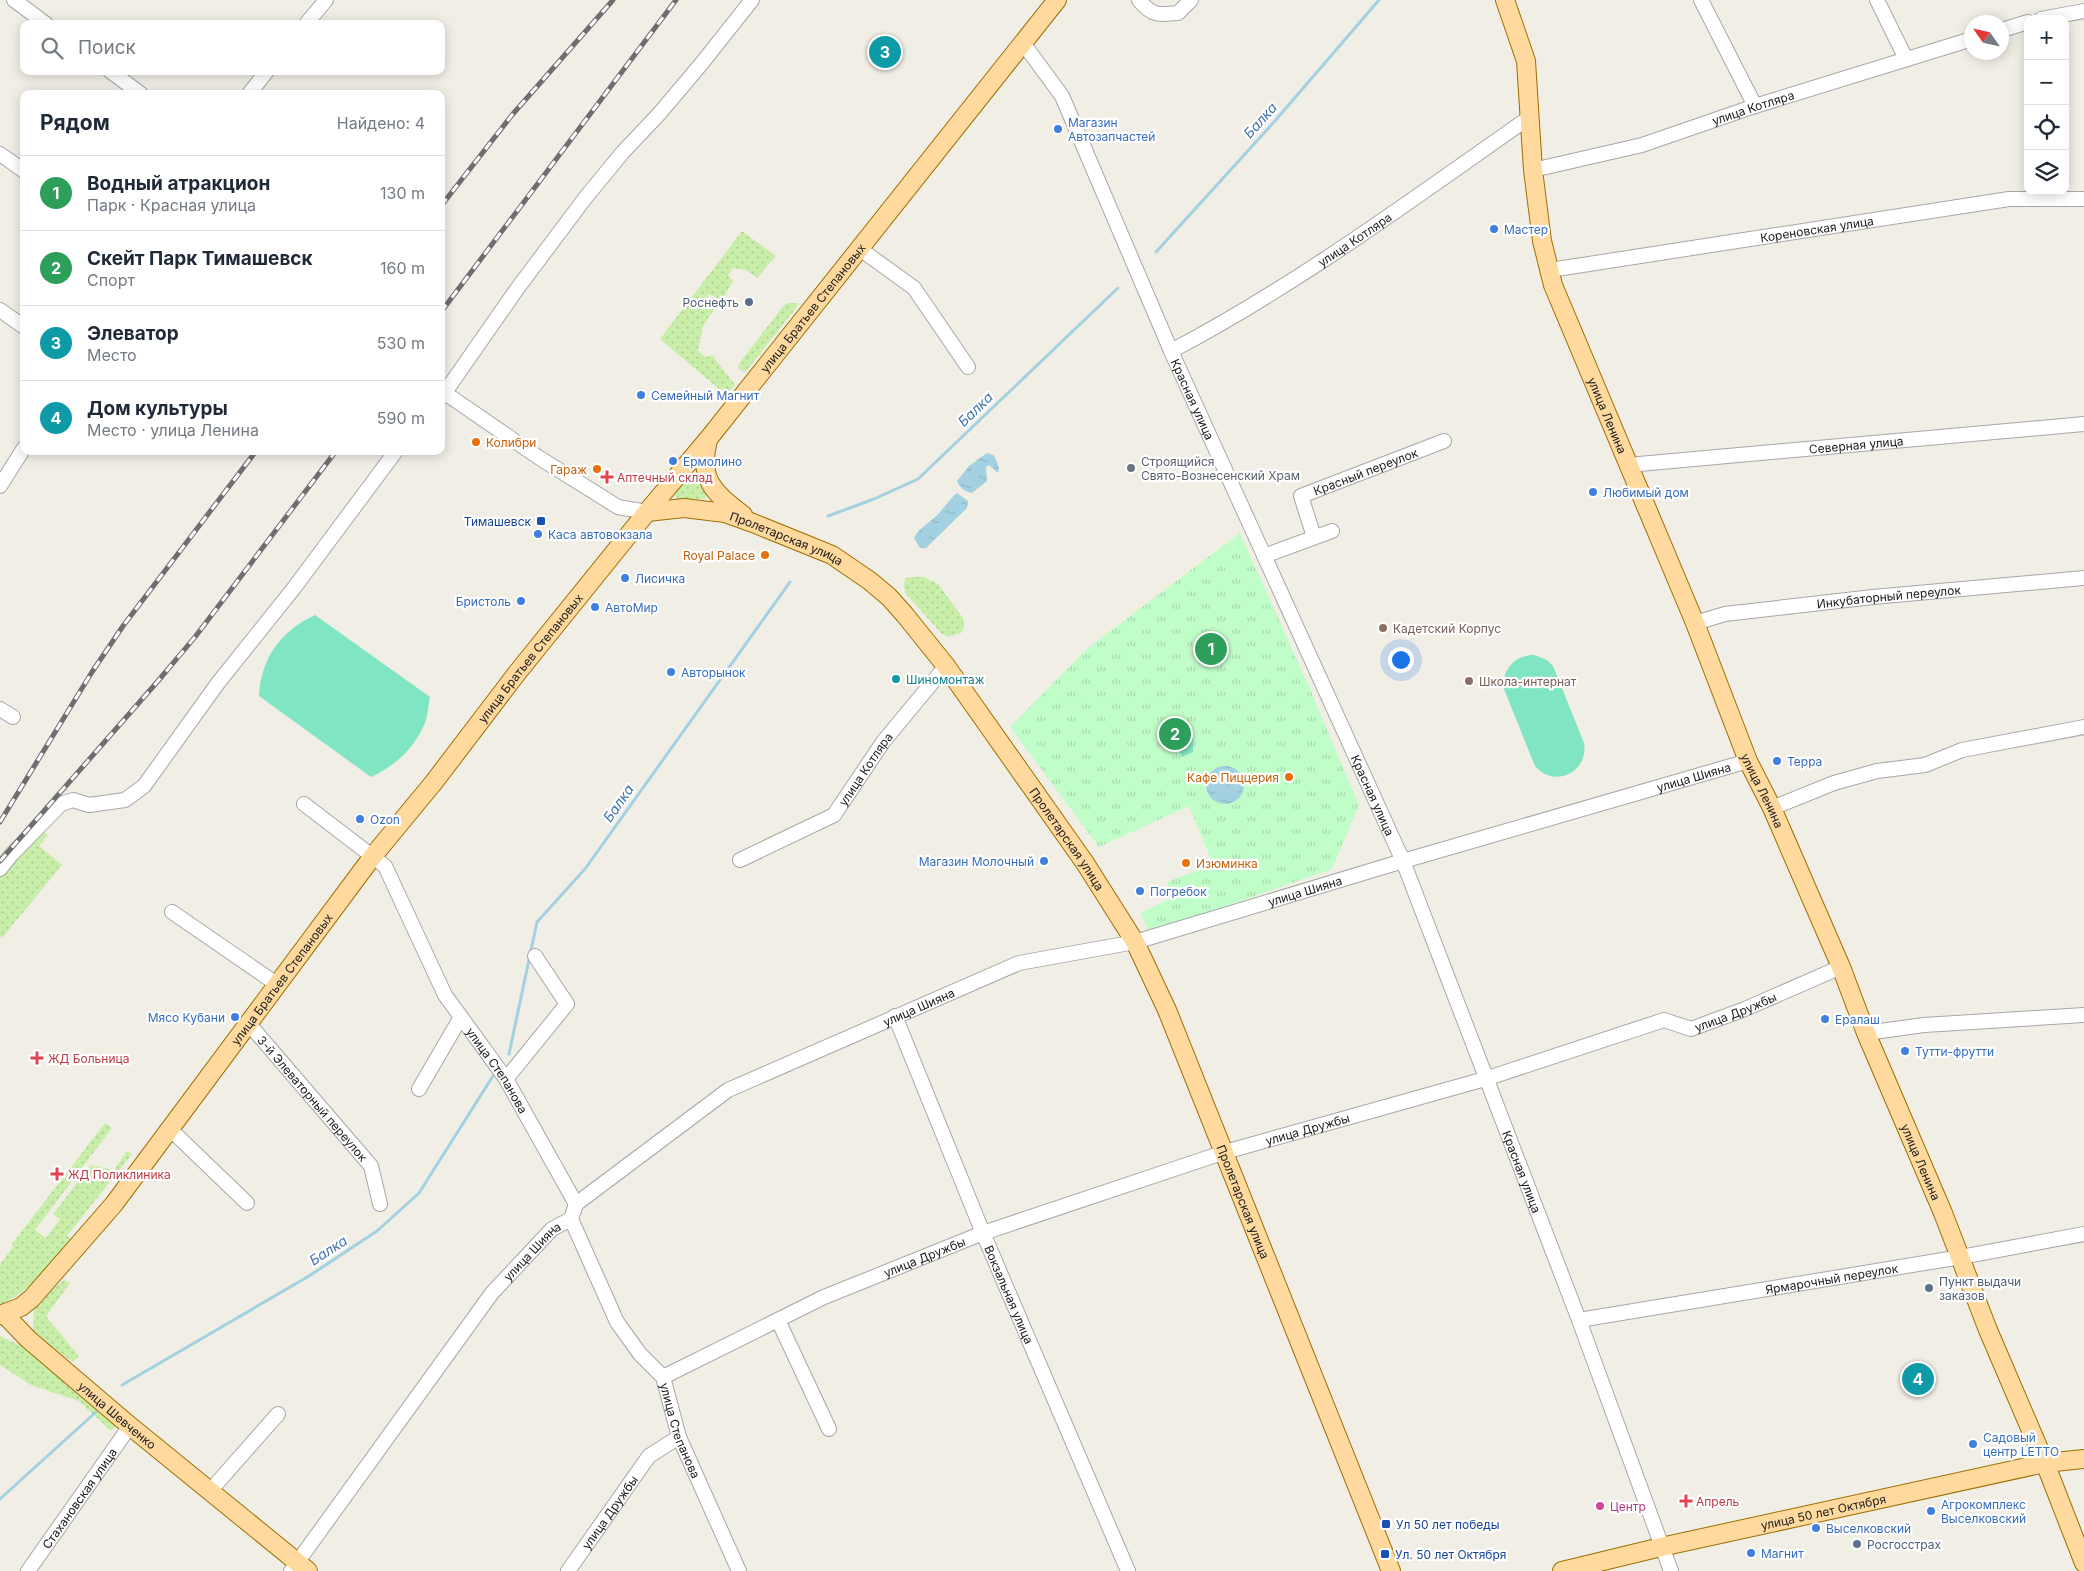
<!DOCTYPE html>
<html lang="ru">
<head>
<meta charset="utf-8">
<style>
	body { margin:0; font-family:Inter,sans-serif; background:#f6f6f7; color:#1f2937 }
	.controls { position:absolute; right:15px; top:15px; display:grid; overflow:hidden; border-radius:10px; box-shadow:0 2px 12px #0003 }
	.controls button { width:45px; height:45px; display:grid; place-items:center; padding:0; border:0; border-bottom:1px solid #e0e1e3; background:#fff; color:#1f2937; font:25px sans-serif }
	.compass { position:absolute; left:1964px; top:15px; width:45px; height:45px; border-radius:50%; background:#fff; box-shadow:0 2px 12px #0003; rotate:304deg }
	.you { position:absolute; left:1400px; top:659px; width:18px; height:18px; margin:-12px; border:4px solid #fff; border-radius:50%; background:#1a73e8; box-shadow:0 0 0 8px #1a73e833 }
	.badge { display:grid; place-items:center; width:32px; height:32px; border-radius:50%; background:#d00900; color:#fff; font-size:16px; font-weight:700 }
	.pin { position:absolute; translate:-50% -50%; border:2px solid #fff; box-shadow:0 1px 5px #0006 }
	.list { margin:0; padding:0; list-style:none }
	h2 { display:flex; justify-content:space-between; align-items:center; height:65px; margin:0; padding:0 20px; font-size:21px }
	h2 small { font-size:16px; font-weight:400; color:#747a83 }
	.list li { display:grid; grid-template-columns:32px 1fr auto; gap:15px; align-items:center; box-sizing:border-box; height:75px; padding:0 20px; border-top:1px solid #e0e1e3 }
	.list b { display:block; font-size:19px; white-space:nowrap }
	.list p { margin:0; font-size:16px; white-space:nowrap; color:#747a83 }
	.list em { font-size:16px; font-style:normal; color:#747a83 }
	.icon { flex:none; width:28px; height:28px; fill:none; stroke:currentColor; stroke-width:2; stroke-linecap:round; stroke-linejoin:round }
	.map { position:relative; flex:none; width:2084px; height:1571px; overflow:hidden }
	.search { position:absolute; background:#fff; box-shadow:0 2px 12px #0003; left:20px; top:20px; width:425px; height:55px; display:flex; align-items:center; gap:12px; box-sizing:border-box; padding:0 18px; border-radius:10px; color:#747a83; font-size:19px }
	.panel { position:absolute; background:#fff; box-shadow:0 2px 12px #0003; left:20px; top:90px; width:425px; height:365px; border-radius:10px }
	.map>svg:first-child { display:block }
	.grass { fill:url(#grass-dots) }
	.park { fill:url(#park-tufts) }
	.pitch { fill:#7fe5c2 }
	.water { fill:url(#water-ripples) }
	.lines { fill:none; stroke-linecap:round; stroke-linejoin:round }
	.stream { stroke:#a3d1e1; stroke-width:3 }
	.minor-casing { stroke:#a7a7a7; stroke-width:16 }
	.major-casing { stroke:#9c6f00; stroke-width:20 }
	.minor { stroke:#fff; stroke-width:14 }
	.major { stroke:#ffd99d; stroke-width:18 }
	.rail-casing { stroke:#6e6e6e; stroke-width:5 }
	.rail { stroke:#fff; stroke-width:3; stroke-dasharray:9; stroke-linecap:butt }
	.shop-dot { fill:#3f7fe0; stroke:#fff; stroke-width:2 }
	.service-dot { fill:#5c6f8a; stroke:#fff; stroke-width:2 }
	.food-dot { fill:#e8710a; stroke:#fff; stroke-width:2 }
	.worship-dot { fill:#6b7280; stroke:#fff; stroke-width:2 }
	.health-dot { fill:#e0444e; stroke:#fff; stroke-width:2 }
	.transit-dot { fill:#1a4fb4; stroke:#fff; stroke-width:2 }
	.education-dot { fill:#8d6e63; stroke:#fff; stroke-width:2 }
	.culture-dot { fill:#0f9aa8; stroke:#fff; stroke-width:2 }
	.hotel-dot { fill:#d1479c; stroke:#fff; stroke-width:2 }
	.labels { text-anchor:middle; dominant-baseline:central; stroke-width:4.5; stroke-linejoin:round; paint-order:stroke }
	.street-label { font-size:12px; fill:#202020; stroke:#fff }
	.shop-label { font-size:12px; fill:#366cbe; stroke:#fff; text-anchor:start }
	.service-label { font-size:12px; fill:#4e5e75; stroke:#fff; text-anchor:start }
	.food-label { font-size:12px; fill:#c56008; stroke:#fff; text-anchor:end }
	.worship-label { font-size:12px; fill:#5b616d; stroke:#fff; text-anchor:start }
	.health-label { font-size:12px; fill:#be3a42; stroke:#fff; text-anchor:start }
	.transit-label { font-size:12px; fill:#164399; stroke:#fff; text-anchor:start }
	.education-label { font-size:12px; fill:#785e54; stroke:#fff; text-anchor:start }
	.culture-label { font-size:12px; fill:#0d838f; stroke:#fff; text-anchor:start }
	.hotel-label { font-size:12px; fill:#b23c85; stroke:#fff; text-anchor:start }
	.water-label { font-size:14px; font-style:italic; fill:#4274af; stroke:#fff }
</style>
</head>
<body>
<div class="map">
<svg width="2084" height="1571" viewBox="0 0 2084 1571">
	<defs>
		<pattern id="grass-dots" width="8" height="8" patternUnits="userSpaceOnUse" patternTransform="scale(1.25)"><rect width="8" height="8" fill="#c8eea9"/><path d="M2 2h.1M6 6h.1" fill="none" stroke="#accc91" stroke-width="1.8" stroke-linecap="round"/></pattern>
		<pattern id="park-tufts" width="24" height="20" patternUnits="userSpaceOnUse" patternTransform="scale(1.25)"><rect width="24" height="20" fill="#c1fdc8"/><path d="M3 7l-1-3M5 7V3M7 7l1-3M15 17l-1-3M17 17v-4M19 17l1-3" fill="none" stroke="#a6d9ac"/></pattern>
		<pattern id="water-ripples" width="26" height="14" patternUnits="userSpaceOnUse" patternTransform="scale(1.25)"><rect width="26" height="14" fill="#a3d1e1"/><path d="M2 4q2-2 4 0t4 0M15 11q2-2 4 0t4 0" fill="none" stroke="#8cb3c1"/></pattern>
	</defs>
	<rect width="100%" height="100%" fill="#f1eee6"/>
	<path class="grass" d="M742,231L776,256L757,278L746,270L733,268L728,275L733,281L722,300L708,294L707,299L715,308L703,326L698,351L706,357L712,355L735,385L726,395L660,339Z
		M791,303H798L796,308L747,370L744,372L739,369L738,365L785,304Z
		M690,475H697L707,494L705,499H677L675,494L678,486Z
		M914,577H924L938,584L963,618L964,627L961,633L948,637L941,633L906,594L904,588L905,578Z
		M40,829L48,835L39,846L62,865L2,938L0,936V877Z
		M105,1123L112,1128L35,1230L46,1238L60,1219L53,1214L91,1165L114,1170L127,1151L132,1154L67,1236L71,1239C50,1265 31,1291 0,1305V1264L13,1247L12,1244Z
		M64,1280L70,1283L46,1316L79,1356L73,1362L42,1341L34,1333L33,1328L34,1309L38,1301Z
		M0,1336L28,1349L116,1425L111,1431L79,1401L31,1385L0,1365Z"/>
	<path class="park" d="M1240,533L1310,689L1359,805L1332,869L1149,933L1141,913L1173,897L1167,882L1213,864L1189,806L1099,847L1010,727L1089,647Z"/>
	<path class="pitch" d="M315,615L430,697C428,706 428,719 423,727C412,751 394,766 371,777L259,696C261,659 280,631 315,615Z
		M1534,655L1547,660L1553,666L1584,743C1589,772 1554,789 1535,766L1504,689C1501,670 1515,655 1534,655Z
		M1169,719L1176,729L1193,738V752L1182,757L1176,744L1172,742L1159,723Z"/>
	<path class="water" d="M987,453L994,455L999,468L998,473L989,465L986,467L987,481L972,493C965,492 959,487 957,481L969,466Z
		M957,493L968,501L967,508L926,548H920L914,538C920,526 932,522 940,512C946,505 950,499 957,493Z
		M1206 785a19 19 0 1 1 38 0a19 19 0 1 1-38 0Z"/>
	<g class="lines">
		<path class="stream" d="M1156,252L1274,122L1379,0
			M828,516L874,499L918,479L1118,288
			M509,1054L537,922L585,869L790,582
			M122,1385L309,1276L377,1231L419,1193L493,1076
			M0,1499L96,1412"/>
		<g class="minor-casing">
			<g id="minor">
				<path d="M14,0L46,24"/>
				<path d="M1139,0C1152,16 1158,15 1178,13L1191,0"/>
				<path d="M1701,0L1755,106"/>
				<path d="M1877,0L1906,59"/>
				<path d="M2041,19L2084,11"/>
				<path d="M306,24L326,0"/>
				<path d="M2002,30L2028,22"/>
				<path id="s1" d="M1023,43L1062,96L1171,351L1403,861L1579,1320L1671,1571"/>
				<path d="M110,71L141,94"/>
				<path d="M249,94L267,71"/>
				<path d="M0,154L24,171"/>
				<path id="s2" d="M1533,170L1642,145L1755,106L1972,39"/>
				<path d="M860,249L914,288L968,367"/>
				<path id="s3" d="M1550,270L2009,199H2084"/>
				<path d="M0,310L24,327"/>
				<path id="s4" d="M1171,351C1297,285 1414,198 1530,117"/>
				<path d="M445,393L538,457L618,507L647,512"/>
				<path d="M441,398L517,289L586,197L623,152L659,114L702,63L752,0"/>
				<path id="s5" d="M1628,465L2084,424"/>
				<path d="M0,486L24,448"/>
				<path id="s6" d="M1314,537L1301,496L1444,441"/>
				<path d="M1264,556L1332,531"/>
				<path id="s7" d="M1695,623L1725,614L1873,597L2084,578"/>
				<path d="M0,709L13,717"/>
				<path id="s8" d="M304,804L385,866L445,995L506,1079L576,1204"/>
				<path d="M1772,808L1834,783L1877,771L1925,765L1962,750L2084,727"/>
				<path id="s9" d="M740,860L834,815L883,742L946,666"/>
				<path d="M0,869L12,854L61,804L73,800L89,805L125,800L144,786L218,683L294,588L396,451"/>
				<path d="M172,912L278,985"/>
				<path id="s10" d="M895,1016L983,1233L1128,1571"/>
				<path id="s11" d="M249,1024L371,1166L380,1204"/>
				<path d="M1866,1033L1924,1025L2084,1015"/>
				<path d="M506,1079L567,1004L535,956"/>
				<path d="M419,1089L461,1017"/>
				<path d="M170,1129L247,1203"/>
				<path id="s12" d="M571,1219L617,1322L640,1354L663,1377L679,1437L739,1571"/>
				<path d="M778,1320L829,1429"/>
				<path id="s13" d="M1579,1320L1961,1257L2084,1234"/>
				<path id="s14" d="M663,1377L824,1297L983,1233L1225,1152L1485,1079L1664,1020L1691,1029L1745,1009L1841,967"/>
				<path d="M210,1491L278,1414"/>
				<path id="s15" d="M28,1571L130,1426"/>
				<path id="s16" d="M291,1571L492,1293L552,1229L571,1219L576,1204L728,1090L1019,963L1135,942L1403,861L1748,761"/>
				<path id="s17" d="M568,1571L649,1456L679,1437"/>
			</g>
		</g>
		<g class="major-casing">
			<g id="major">
				<path id="s18" d="M1505,0L1526,61L1533,170L1542,241L1553,285L1695,623L1748,761L1772,808L1841,967L1866,1033L1943,1213L1988,1330L2045,1463L2084,1563"/>
				<path d="M708,440C698,479 713,492 743,515"/>
				<path id="s19" d="M647,512L684,508L725,513L753,523L832,555L870,581L889,597L905,615L946,666L1085,863L1135,942L1167,1010L1391,1571"/>
				<path id="s20" d="M4,1314L28,1339L130,1426L308,1571"/>
				<path id="s21" d="M0,1315L21,1307L32,1298L114,1204L373,856L434,782L517,673L647,512L709,438L1057,0"/>
				<path id="s22" d="M1562,1571L1661,1547L2045,1463L2084,1459"/>
			</g>
		</g>
		<use href="#minor" class="minor"/>
		<use href="#major" class="major"/>
		<g class="rail-casing">
			<path id="rail" d="M441,206L512,115L613,0
				M441,312L676,0
				M0,822L92,672L123,626L256,451
				M0,861L158,681L195,637L336,451"/>
		</g>
		<use href="#rail" class="rail"/>
	</g>
	<g class="shop-dot">
		<circle cx="1058" cy="129" r="5"/>
		<circle cx="1494" cy="229" r="5"/>
		<circle cx="641" cy="395" r="5"/>
		<circle cx="673" cy="461" r="5"/>
		<circle cx="1593" cy="492" r="5"/>
		<circle cx="538" cy="534" r="5"/>
		<circle cx="625" cy="578" r="5"/>
		<circle cx="521" cy="601" r="5"/>
		<circle cx="595" cy="607" r="5"/>
		<circle cx="671" cy="672" r="5"/>
		<circle cx="1777" cy="761" r="5"/>
		<circle cx="360" cy="819" r="5"/>
		<circle cx="1044" cy="861" r="5"/>
		<circle cx="1140" cy="891" r="5"/>
		<circle cx="235" cy="1017" r="5"/>
		<circle cx="1825" cy="1019" r="5"/>
		<circle cx="1905" cy="1051" r="5"/>
		<circle cx="1973" cy="1444" r="5"/>
		<circle cx="1931" cy="1511" r="5"/>
		<circle cx="1816" cy="1528" r="5"/>
		<circle cx="1751" cy="1553" r="5"/>
	</g>
	<g class="service-dot">
		<circle cx="749" cy="302" r="5"/>
		<circle cx="1929" cy="1288" r="5"/>
		<circle cx="1857" cy="1544" r="5"/>
	</g>
	<g class="food-dot">
		<circle cx="476" cy="442" r="5"/>
		<circle cx="597" cy="469" r="5"/>
		<circle cx="765" cy="555" r="5"/>
		<circle cx="1289" cy="777" r="5"/>
		<circle cx="1186" cy="863" r="5"/>
	</g>
	<circle class="worship-dot" cx="1131" cy="468" r="5"/>
	<g class="health-dot">
		<path d="M604.5 469.5h5v5h5v5h-5v5h-5v-5h-5v-5h5z"/>
		<path d="M34.5 1050.5h5v5h5v5h-5v5h-5v-5h-5v-5h5z"/>
		<path d="M54.5 1166.5h5v5h5v5h-5v5h-5v-5h-5v-5h5z"/>
		<path d="M1683.5 1493.5h5v5h5v5h-5v5h-5v-5h-5v-5h5z"/>
	</g>
	<g class="transit-dot">
		<rect x="536" y="516" width="10" height="10" rx="2.5"/>
		<rect x="1381" y="1519" width="10" height="10" rx="2.5"/>
		<rect x="1380" y="1549" width="10" height="10" rx="2.5"/>
	</g>
	<g class="education-dot">
		<circle cx="1383" cy="628" r="5"/>
		<circle cx="1469" cy="681" r="5"/>
	</g>
	<circle class="culture-dot" cx="896" cy="679" r="5"/>
	<circle class="hotel-dot" cx="1600" cy="1506" r="5"/>
	<g class="labels">
		<g class="street-label">
			<text stroke="none"><textPath href="#s2" startOffset="229">улица Котляра</textPath></text>
			<text stroke="none"><textPath href="#s3" startOffset="270">Кореновская улица</textPath></text>
			<text stroke="none"><textPath href="#s4" startOffset="215">улица Котляра</textPath></text>
			<text stroke="none"><textPath href="#s21" startOffset="1298">улица Братьев Степановых</textPath></text>
			<text stroke="none"><textPath href="#s1" startOffset="396">Красная улица</textPath></text>
			<text stroke="none"><textPath href="#s18" startOffset="432">улица Ленина</textPath></text>
			<text stroke="none"><textPath href="#s5" startOffset="229">Северная улица</textPath></text>
			<text stroke="none"><textPath href="#s6" startOffset="112">Красный переулок</textPath></text>
			<text stroke="none"><textPath href="#s19" startOffset="145">Пролетарская улица</textPath></text>
			<text stroke="none"><textPath href="#s7" startOffset="196">Инкубаторный переулок</textPath></text>
			<text stroke="none"><textPath href="#s21" startOffset="848">улица Братьев Степановых</textPath></text>
			<text stroke="none"><textPath href="#s9" startOffset="160">улица Котляра</textPath></text>
			<text stroke="none"><textPath href="#s16" startOffset="1676">улица Шияна</textPath></text>
			<text stroke="none"><textPath href="#s18" startOffset="838">улица Ленина</textPath></text>
			<text stroke="none"><textPath href="#s1" startOffset="831">Красная улица</textPath></text>
			<text stroke="none"><textPath href="#s19" startOffset="565">Пролетарская улица</textPath></text>
			<text stroke="none"><textPath href="#s16" startOffset="1271">улица Шияна</textPath></text>
			<text stroke="none"><textPath href="#s21" startOffset="442">улица Братьев Степановых</textPath></text>
			<text stroke="none"><textPath href="#s16" startOffset="866">улица Шияна</textPath></text>
			<text stroke="none"><textPath href="#s14" startOffset="1141">улица Дружбы</textPath></text>
			<text stroke="none"><textPath href="#s8" startOffset="336">улица Степанова</textPath></text>
			<text stroke="none"><textPath href="#s11" startOffset="98">3-й Элеваторный переулок</textPath></text>
			<text stroke="none"><textPath href="#s14" startOffset="692">улица Дружбы</textPath></text>
			<text stroke="none"><textPath href="#s18" startOffset="1242">улица Ленина</textPath></text>
			<text stroke="none"><textPath href="#s1" startOffset="1236">Красная улица</textPath></text>
			<text stroke="none"><textPath href="#s19" startOffset="970">Пролетарская улица</textPath></text>
			<text stroke="none"><textPath href="#s16" startOffset="401">улица Шияна</textPath></text>
			<text stroke="none"><textPath href="#s14" startOffset="288">улица Дружбы</textPath></text>
			<text stroke="none"><textPath href="#s13" startOffset="256">Ярмарочный переулок</textPath></text>
			<text stroke="none"><textPath href="#s10" startOffset="301">Вокзальная улица</textPath></text>
			<text stroke="none"><textPath href="#s20" startOffset="152">улица Шевченко</textPath></text>
			<text stroke="none"><textPath href="#s12" startOffset="241">улица Степанова</textPath></text>
			<text stroke="none"><textPath href="#s15" startOffset="89">Стахановская улица</textPath></text>
			<text stroke="none"><textPath href="#s17" startOffset="72">улица Дружбы</textPath></text>
			<text stroke="none"><textPath href="#s22" startOffset="268">улица 50 лет Октября</textPath></text>
		</g>
		<g class="shop-label">
			<text x="1068" y="122">Магазин<tspan x="1068" dy="14">Автозапчастей</tspan></text>
			<text x="1504" y="229">Мастер</text>
			<text x="651" y="395">Семейный Магнит</text>
			<text x="683" y="461">Ермолино</text>
			<text x="1603" y="492">Любимый дом</text>
			<text x="548" y="534">Каса автовокзала</text>
			<text x="635" y="578">Лисичка</text>
			<text x="511" y="601" text-anchor="end">Бристоль</text>
			<text x="605" y="607">АвтоМир</text>
			<text x="681" y="672">Авторынок</text>
			<text x="1787" y="761">Терра</text>
			<text x="370" y="819">Ozon</text>
			<text x="1034" y="861" text-anchor="end">Магазин Молочный</text>
			<text x="1150" y="891">Погребок</text>
			<text x="225" y="1017" text-anchor="end">Мясо Кубани</text>
			<text x="1835" y="1019">Ералаш</text>
			<text x="1915" y="1051">Тутти-фрутти</text>
			<text x="1983" y="1437">Садовый<tspan x="1983" dy="14">центр LETTO</tspan></text>
			<text x="1941" y="1504">Агрокомплекс<tspan x="1941" dy="14">Выселковский</tspan></text>
			<text x="1826" y="1528">Выселковский</text>
			<text x="1761" y="1553">Магнит</text>
		</g>
		<g class="service-label">
			<text x="739" y="302" text-anchor="end">Роснефть</text>
			<text x="1939" y="1281">Пункт выдачи<tspan x="1939" dy="14">заказов</tspan></text>
			<text x="1867" y="1544">Росгосстрах</text>
		</g>
		<g class="food-label">
			<text x="486" y="442" text-anchor="start">Колибри</text>
			<text x="587" y="469">Гараж</text>
			<text x="755" y="555">Royal Palace</text>
			<text x="1279" y="777">Кафе Пиццерия</text>
			<text x="1196" y="863" text-anchor="start">Изюминка</text>
		</g>
		<g class="worship-label">
			<text x="1141" y="461">Строящийся<tspan x="1141" dy="14">Свято-Вознесенский Храм</tspan></text>
		</g>
		<g class="health-label">
			<text x="617" y="477">Аптечный склад</text>
			<text x="48" y="1058">ЖД Больница</text>
			<text x="68" y="1174">ЖД Поликлиника</text>
			<text x="1696" y="1501">Апрель</text>
		</g>
		<g class="transit-label">
			<text x="531" y="521" text-anchor="end">Тимашевск</text>
			<text x="1396" y="1524">Ул 50 лет победы</text>
			<text x="1395" y="1554">Ул. 50 лет Октября</text>
		</g>
		<g class="education-label">
			<text x="1393" y="628">Кадетский Корпус</text>
			<text x="1479" y="681">Школа-интернат</text>
		</g>
		<g class="culture-label">
			<text x="906" y="679">Шиномонтаж</text>
		</g>
		<g class="hotel-label">
			<text x="1610" y="1506">Центр</text>
		</g>
		<g class="water-label">
			<text transform="translate(1260 120) rotate(-48)">Балка</text>
			<text transform="translate(975 409) rotate(-44)">Балка</text>
			<text transform="translate(618 803) rotate(-55)">Балка</text>
			<text transform="translate(328 1250) rotate(-33)">Балка</text>
		</g>
	</g>
</svg>
<div class="controls">
<button>+</button>
<button>−</button>
<button><svg class="icon" aria-label="locate" viewBox="0 0 24 24"><circle cx="12" cy="12" r="6"/><path d="M12 2v4M12 18v4M2 12h4M18 12h4"/></svg></button>
<button><svg class="icon" aria-label="layers" viewBox="0 0 24 24"><path d="M12 4l9 5-9 5-9-5zM3 14l9 5 9-5"/></svg></button>
</div>
<svg class="compass" viewBox="-18 -18 36 36"><path d="M0-13l5 13h-10z" fill="#e53935"/><path d="M0 13l5-13h-10z" fill="#747a83"/></svg>
<div class="you"></div>
<div class="pin badge" style="left:1211px;top:649px;background:#2e9e5b">1</div>
<div class="pin badge" style="left:1175px;top:734px;background:#2e9e5b">2</div>
<div class="pin badge" style="left:885px;top:52px;background:#0f9aa8">3</div>
<div class="pin badge" style="left:1918px;top:1379px;background:#0f9aa8">4</div>
<div class="search"><svg class="icon" aria-label="search" viewBox="0 0 24 24"><circle cx="10" cy="10" r="6"/><path d="M15 15l6 6"/></svg>Поиск</div>
<section class="panel">
<h2>Рядом<small>Найдено: 4</small></h2>
<ul class="list">
<li><span class="badge" style="background:#2e9e5b">1</span><div><b>Водный атракцион</b><p>Парк · Красная улица</p></div><em>130 m</em></li>
<li><span class="badge" style="background:#2e9e5b">2</span><div><b>Скейт Парк Тимашевск</b><p>Спорт</p></div><em>160 m</em></li>
<li><span class="badge" style="background:#0f9aa8">3</span><div><b>Элеватор</b><p>Место</p></div><em>530 m</em></li>
<li><span class="badge" style="background:#0f9aa8">4</span><div><b>Дом культуры</b><p>Место · улица Ленина</p></div><em>590 m</em></li>
</ul>
</section>
</div>
</body>
</html>
